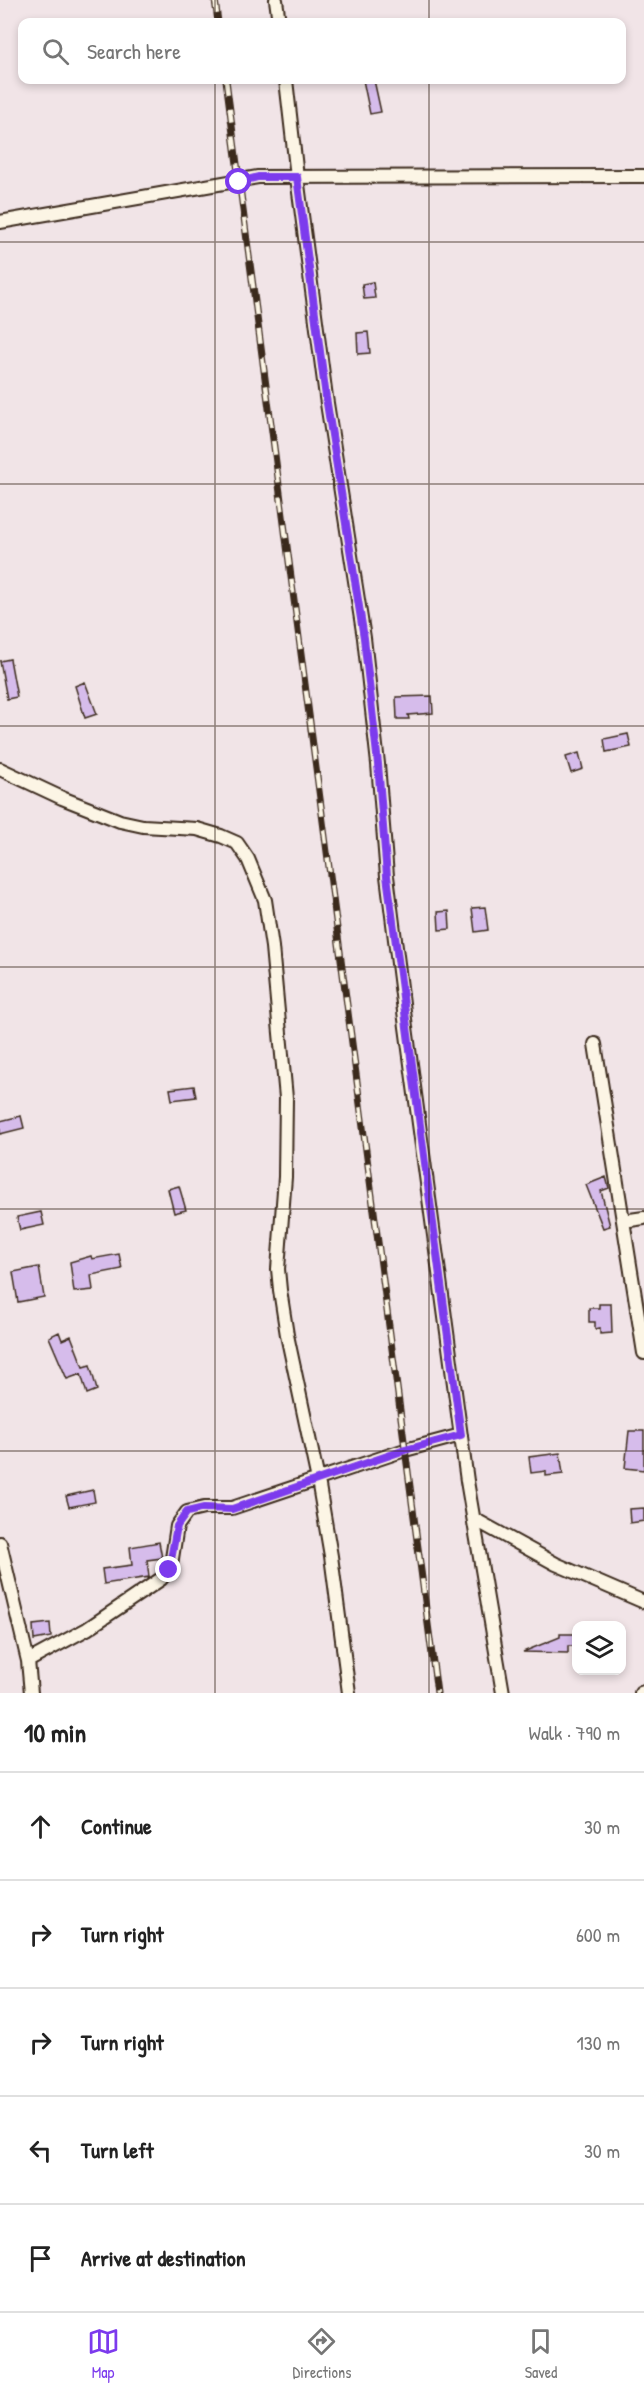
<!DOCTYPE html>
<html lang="en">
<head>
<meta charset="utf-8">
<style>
	body { margin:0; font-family:"Patrick Hand",sans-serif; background:#f2f2f2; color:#222 }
	.controls { position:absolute; right:18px; bottom:18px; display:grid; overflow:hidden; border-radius:12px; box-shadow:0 3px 9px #0003 }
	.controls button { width:54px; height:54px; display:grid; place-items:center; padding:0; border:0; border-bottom:2px solid #e0e0e0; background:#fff; color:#222; font:30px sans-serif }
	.stop { position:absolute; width:18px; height:18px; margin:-14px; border:4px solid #7c3aed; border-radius:50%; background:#fff }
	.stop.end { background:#7c3aed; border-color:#fff; box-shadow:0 2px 6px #0008 }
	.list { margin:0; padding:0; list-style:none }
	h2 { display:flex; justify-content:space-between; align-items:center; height:78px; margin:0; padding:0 24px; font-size:26px }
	h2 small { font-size:20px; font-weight:400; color:#767676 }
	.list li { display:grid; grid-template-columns:39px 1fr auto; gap:18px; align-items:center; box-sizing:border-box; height:108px; padding:0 24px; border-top:2px solid #e0e0e0 }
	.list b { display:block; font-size:22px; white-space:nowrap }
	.list em { font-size:20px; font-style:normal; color:#767676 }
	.icon { flex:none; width:33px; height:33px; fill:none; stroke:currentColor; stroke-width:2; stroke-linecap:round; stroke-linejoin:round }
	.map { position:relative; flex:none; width:644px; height:1693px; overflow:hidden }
	.search { position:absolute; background:#fff; box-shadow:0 3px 9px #0003; left:18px; right:18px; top:18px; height:66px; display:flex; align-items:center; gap:15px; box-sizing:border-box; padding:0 21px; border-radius:12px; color:#767676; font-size:22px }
	.sheet { height:618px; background:#fff }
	nav { display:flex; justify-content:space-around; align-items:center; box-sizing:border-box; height:84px; border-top:2px solid #e0e0e0; background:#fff; font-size:16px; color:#767676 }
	nav a { display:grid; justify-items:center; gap:3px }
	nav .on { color:#7c3aed }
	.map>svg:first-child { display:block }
	.building { fill:#d6bceb; stroke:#3b2a1e; stroke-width:1.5 }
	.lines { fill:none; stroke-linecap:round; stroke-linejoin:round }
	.minor-casing { stroke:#3b2a1e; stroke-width:16 }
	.minor { stroke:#fcf5e5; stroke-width:12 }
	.rail-casing { stroke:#3b2a1e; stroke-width:7 }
	.rail { stroke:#fcf5e5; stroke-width:4.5; stroke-dasharray:14; stroke-linecap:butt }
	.route { stroke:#7c3aed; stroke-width:8 }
	.grid { fill:none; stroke:#3b2a1e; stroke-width:1.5; stroke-opacity:0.55 }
</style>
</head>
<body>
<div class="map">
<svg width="644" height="1693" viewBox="0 0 644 1693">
	<rect width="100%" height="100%" fill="#f1e4e7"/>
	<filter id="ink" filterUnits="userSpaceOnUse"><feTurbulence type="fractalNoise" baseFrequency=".0167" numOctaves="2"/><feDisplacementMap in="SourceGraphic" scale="12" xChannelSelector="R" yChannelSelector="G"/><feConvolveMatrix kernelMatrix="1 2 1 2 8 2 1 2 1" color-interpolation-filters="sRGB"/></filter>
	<g filter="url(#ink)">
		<path class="building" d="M363,80H374L381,112L370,114Z
			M373,282L375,298L364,299L362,284Z
			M368,332L370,353L358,354L357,333Z
			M10,659L17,697L7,699L0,661Z
			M85,682L97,714L85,718L75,686Z
			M432,696L433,713L408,715L409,719H397L396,697Z
			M628,734L631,747L606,752L604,739Z
			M579,753L583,769L571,773L566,757Z
			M485,907L488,930L475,932L472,908Z
			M449,911L450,929L439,930L438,912Z
			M194,1086L196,1097L172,1100L170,1089Z
			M21,1116L24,1128L0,1134V1121Z
			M606,1177L609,1188L601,1191L610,1226L603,1228L586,1185Z
			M179,1186L186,1210L174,1213L168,1189Z
			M41,1212L44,1225L20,1230L17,1217Z
			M119,1254L122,1269L91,1275L93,1290L74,1292L70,1262L91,1256L92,1259Z
			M39,1267L44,1297L18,1302L13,1272Z
			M599,1304H611L612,1333L600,1334V1328L595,1329V1322H589V1308H599Z
			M59,1332L62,1340L71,1336L83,1367L90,1365L97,1390L87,1394L81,1374L67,1379L49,1337Z
			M629,1431H644V1470L625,1468Z
			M560,1453L563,1474L546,1476V1471L531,1473L529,1457Z
			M93,1490L95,1502L69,1507L66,1496Z
			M644,1508V1521L630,1523L629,1509Z
			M159,1542L162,1558L147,1560L149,1577L104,1584L102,1569L132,1565L130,1547Z
			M50,1623L51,1637L34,1640L33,1625Z
			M560,1634H576V1646H568V1653L523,1652L560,1637Z"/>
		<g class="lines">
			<g class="minor-casing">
				<path id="minor" d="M276,0L279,22
					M286,80L297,177L326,397L364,638L378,764L387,876L406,1027L467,1481L503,1693
					M0,222L258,177L644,176
					M0,769L62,798L120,821L143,826L197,829L221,836L237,843L248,859L265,900L272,947L286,1098L285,1177L278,1269L280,1290L287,1335L318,1480L331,1556L349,1693
					M595,1044L644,1353
					M623,1221L644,1218
					M474,1519L556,1564L644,1602
					M0,1543L28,1661L31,1693
					M28,1661L87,1629L161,1579L171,1565L177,1526L187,1512L204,1508H232L405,1450L461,1435
					M641,1693L644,1692"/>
			</g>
			<use href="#minor" class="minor"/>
			<g class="rail-casing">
				<path id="rail" d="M215,0L218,22
					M226,80L437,1693"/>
			</g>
			<use href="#rail" class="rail"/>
		</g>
	</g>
	<g class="lines" filter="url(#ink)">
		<path class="route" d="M169,1570L177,1526L187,1512L204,1508L232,1509L405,1450L461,1435L387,876L378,764L364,638L326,397L297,177H258L239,182"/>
	</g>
	<path class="grid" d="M215,0V22M429,0V22M215,80V1693M429,80V1693M0,242H644M0,484H644M0,726H644M0,967H644M0,1209H644M0,1451H644"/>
</svg>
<div class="controls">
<button><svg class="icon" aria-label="layers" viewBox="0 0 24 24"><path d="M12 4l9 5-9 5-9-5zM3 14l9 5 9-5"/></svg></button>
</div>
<div class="stop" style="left:239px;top:182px"></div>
<div class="stop end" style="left:169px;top:1570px"></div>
<div class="search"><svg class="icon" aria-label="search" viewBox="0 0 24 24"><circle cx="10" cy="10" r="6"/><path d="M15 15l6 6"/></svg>Search here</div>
</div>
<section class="sheet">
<h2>10 min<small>Walk · 790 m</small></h2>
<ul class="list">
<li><svg class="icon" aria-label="ahead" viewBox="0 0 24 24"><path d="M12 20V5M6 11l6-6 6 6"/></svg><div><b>Continue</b></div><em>30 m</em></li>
<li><svg class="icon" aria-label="right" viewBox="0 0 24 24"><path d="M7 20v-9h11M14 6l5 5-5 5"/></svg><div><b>Turn right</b></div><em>600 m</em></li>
<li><svg class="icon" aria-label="right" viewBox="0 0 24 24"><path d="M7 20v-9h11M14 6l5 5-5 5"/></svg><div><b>Turn right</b></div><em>130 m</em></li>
<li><svg class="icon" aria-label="left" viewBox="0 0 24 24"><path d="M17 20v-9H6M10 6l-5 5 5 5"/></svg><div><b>Turn left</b></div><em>30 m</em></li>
<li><svg class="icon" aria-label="arrive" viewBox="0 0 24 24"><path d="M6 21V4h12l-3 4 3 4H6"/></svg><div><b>Arrive at destination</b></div></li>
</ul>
</section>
<nav>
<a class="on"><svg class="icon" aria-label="map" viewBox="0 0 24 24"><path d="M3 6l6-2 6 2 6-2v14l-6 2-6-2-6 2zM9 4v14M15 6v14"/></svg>Map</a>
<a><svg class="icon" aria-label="directions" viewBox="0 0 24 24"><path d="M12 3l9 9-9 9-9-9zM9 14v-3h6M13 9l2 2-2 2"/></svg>Directions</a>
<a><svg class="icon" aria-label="saved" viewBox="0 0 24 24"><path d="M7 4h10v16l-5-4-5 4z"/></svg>Saved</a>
</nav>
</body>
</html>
